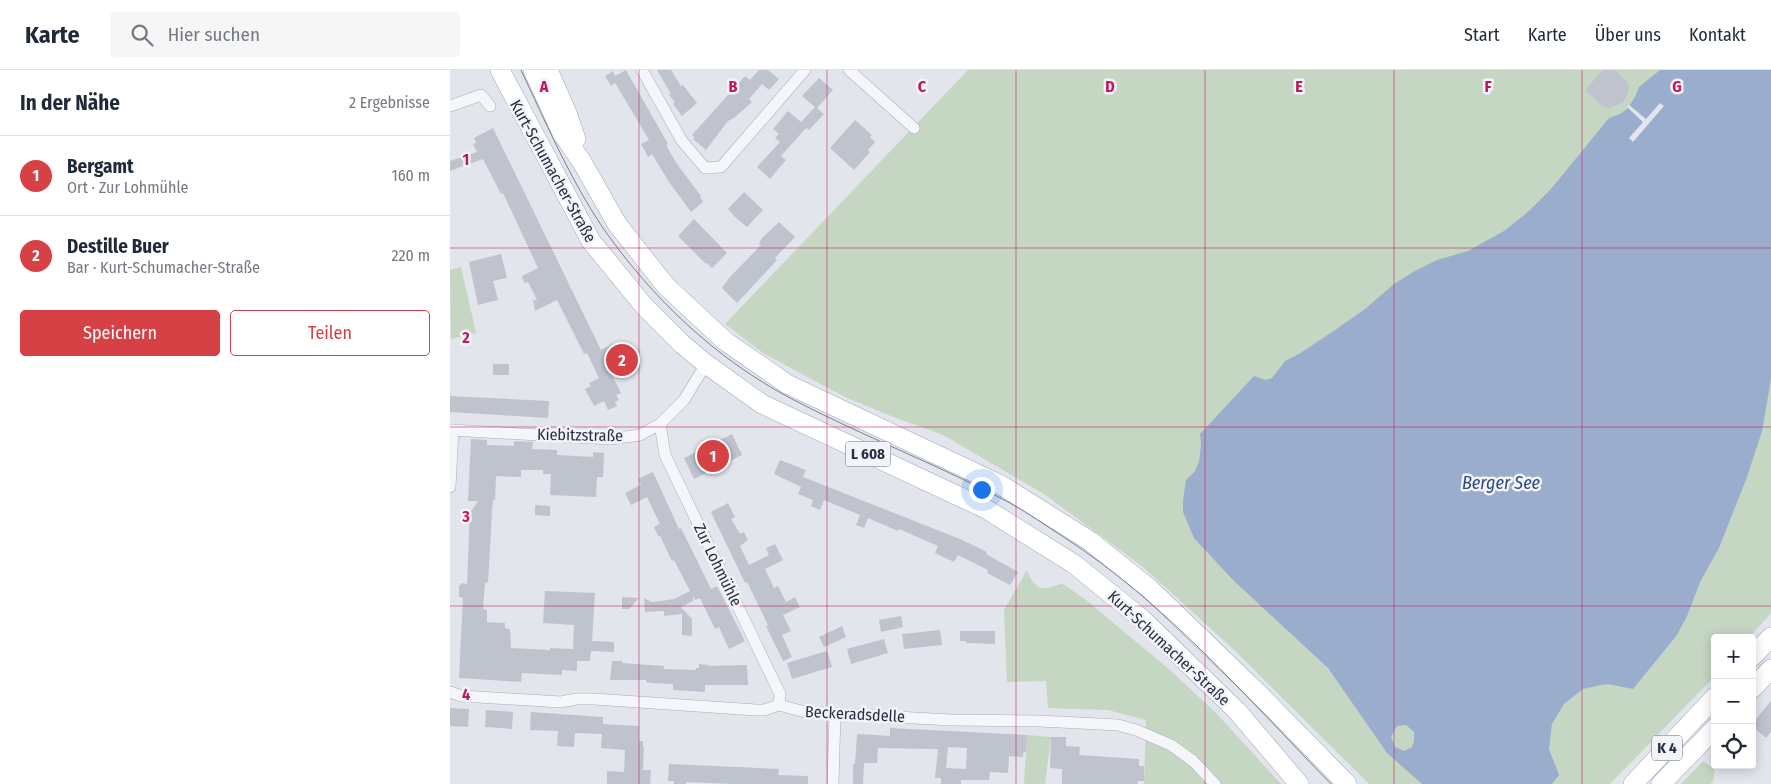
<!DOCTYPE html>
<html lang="de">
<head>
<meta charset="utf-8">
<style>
	body { margin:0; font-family:"Fira Sans Condensed",sans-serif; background:#f6f6f7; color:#1f2937 }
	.controls { position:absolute; right:15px; bottom:15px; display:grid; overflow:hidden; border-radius:5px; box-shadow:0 2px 12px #0003 }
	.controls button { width:45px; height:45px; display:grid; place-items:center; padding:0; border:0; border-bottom:1px solid #e0e1e3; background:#fff; color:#1f2937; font:25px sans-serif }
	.you { position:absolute; left:531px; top:419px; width:18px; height:18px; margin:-12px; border:4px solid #fff; border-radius:50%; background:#1a73e8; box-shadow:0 0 0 8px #1a73e833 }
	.badge { display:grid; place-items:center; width:32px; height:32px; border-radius:50%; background:#d64145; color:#fff; font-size:16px; font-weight:700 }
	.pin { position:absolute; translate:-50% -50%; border:2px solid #fff; box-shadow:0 1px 5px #0006 }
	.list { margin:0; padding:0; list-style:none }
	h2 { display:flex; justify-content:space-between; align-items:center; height:65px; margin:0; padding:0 20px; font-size:21px }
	h2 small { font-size:16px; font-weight:400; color:#747a83 }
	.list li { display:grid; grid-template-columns:32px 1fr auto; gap:15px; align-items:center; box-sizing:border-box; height:80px; padding:0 20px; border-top:1px solid #e0e1e3 }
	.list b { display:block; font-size:19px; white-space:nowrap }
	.list p { margin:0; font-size:16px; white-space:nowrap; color:#747a83 }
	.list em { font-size:16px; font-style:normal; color:#747a83 }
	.actions { display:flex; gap:10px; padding:15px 20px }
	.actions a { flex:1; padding:11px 0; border:1px solid #d64145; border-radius:5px; text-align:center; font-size:18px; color:#d64145 }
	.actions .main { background:#d64145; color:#fff }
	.icon { flex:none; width:28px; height:28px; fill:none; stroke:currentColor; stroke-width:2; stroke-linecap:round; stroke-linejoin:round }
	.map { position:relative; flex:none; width:1321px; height:714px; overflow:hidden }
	header { display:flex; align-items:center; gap:30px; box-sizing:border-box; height:70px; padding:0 25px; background:#fff; border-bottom:1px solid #e0e1e3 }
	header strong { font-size:24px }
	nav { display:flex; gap:28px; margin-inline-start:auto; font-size:18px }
	.search { width:350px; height:45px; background:#f6f6f7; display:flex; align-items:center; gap:12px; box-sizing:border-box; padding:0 18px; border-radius:5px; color:#747a83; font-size:19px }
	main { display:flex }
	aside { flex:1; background:#fff }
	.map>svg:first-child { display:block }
	.green { fill:#c5d6c3 }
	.water { fill:#9badcd; fill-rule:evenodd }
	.pier { fill:#e2e5eb }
	.building { fill:#bfc3ce; fill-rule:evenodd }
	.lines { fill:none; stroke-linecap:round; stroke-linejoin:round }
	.minor-casing { stroke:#aaaeb9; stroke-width:12 }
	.primary-casing { stroke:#a1a7b8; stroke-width:20 }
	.minor { stroke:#f5f6f9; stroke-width:11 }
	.primary { stroke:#fff; stroke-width:19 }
	.tram { stroke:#7a8196; stroke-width:1 }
	.grid { fill:none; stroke:#c2185b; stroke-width:1; stroke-opacity:0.55 }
	.labels { text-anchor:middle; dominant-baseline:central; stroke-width:5; stroke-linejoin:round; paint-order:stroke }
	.shield { fill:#f2f4f8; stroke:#656a7a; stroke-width:1 }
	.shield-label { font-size:15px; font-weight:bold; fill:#292f44 }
	.street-label { font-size:16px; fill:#292f44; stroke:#f2f4f8 }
	.water-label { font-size:18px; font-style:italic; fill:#30487b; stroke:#f2f4f8 }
	.grid-label { font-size:16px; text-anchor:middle; font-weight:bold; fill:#c2185b; stroke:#f2f4f8; stroke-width:5; stroke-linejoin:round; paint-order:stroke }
</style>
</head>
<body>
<header>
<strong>Karte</strong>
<div class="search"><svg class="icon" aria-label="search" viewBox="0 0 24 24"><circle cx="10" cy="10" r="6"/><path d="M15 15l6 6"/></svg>Hier suchen</div>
<nav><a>Start</a><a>Karte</a><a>Über uns</a><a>Kontakt</a></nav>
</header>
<main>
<aside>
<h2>In der Nähe<small>2 Ergebnisse</small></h2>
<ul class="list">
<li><span class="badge">1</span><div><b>Bergamt</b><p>Ort · Zur Lohmühle</p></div><em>160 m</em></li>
<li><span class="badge">2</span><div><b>Destille Buer</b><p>Bar · Kurt-Schumacher-Straße</p></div><em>220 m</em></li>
</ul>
<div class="actions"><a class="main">Speichern</a><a>Teilen</a></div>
</aside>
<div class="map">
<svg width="1321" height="714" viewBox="0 0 1321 714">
	<rect width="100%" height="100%" fill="#e2e5eb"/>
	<path class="green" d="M518,0H1321V543L1299,568H1265V606L1160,714H919L781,577L693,497L594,424L493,365L446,348L395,327L361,309L313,283L275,254Z
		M11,197L26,263L1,269L0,200Z
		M577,500C581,511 587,522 601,517C606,516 608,514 613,514L636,530L720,600L766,643L831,714H694L696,650L658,640L598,638L596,611L557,612L554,540Z
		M577,665L601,667L595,714H574Z
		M1253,691L1265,700L1263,711L1260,714H1231Z"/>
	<path class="water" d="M1210,0H1321V309L1312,361L1297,407L1269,478L1251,510L1237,546L1227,565L1183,619L1158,614L1151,615L1133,619L1114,634L1102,654L1099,679L1109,705L1102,714H972L937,683L878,598L783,510L744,468L733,442V430L736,410L745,401L749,392L751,374L750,364L804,306L816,310L822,308L835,291L849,284L888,258L915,239L944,214L963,202L987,190L1018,181L1054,161L1079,141L1101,119L1159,48L1170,44L1177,39L1185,27L1189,17ZM956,655L964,662V671L962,677L954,681L945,677L941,667L947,656Z"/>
	<path class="pier" d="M1210,33L1214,36L1183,72L1179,68L1193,52L1177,37L1179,35L1196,49Z"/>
	<path class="building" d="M176,0L218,74L216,75L227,94L251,126L250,127L253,132L241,142L219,112L202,84L198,87L191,74L199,70L165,13L161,16L155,6L163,1L165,6Z
		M207,0H221L231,16L233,15L247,33L232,46L223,34L225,32L219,25L221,24Z
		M309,0H318L329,9L319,20L312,14L299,29L302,32L284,48L278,51L256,80L243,69L245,68L242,65L295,6L300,10Z
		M1153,0H1166L1179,14V19L1174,32L1160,38L1152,36L1135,20Z
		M369,8L383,20L367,38L374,44L359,60L356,58L331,86L336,90L320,109L307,97L330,72L325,68L329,64L323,59L338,41L351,52L365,37L352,26Z
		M405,50L422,65L420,67L425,72L418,80L420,82L404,100L380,78Z
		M43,58L151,280L166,273L177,296L161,303L171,323L166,325L169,330L165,332L167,336L158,340L154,331L144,336L135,319L141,316L139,313L149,308L137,283L134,284L107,230L85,241L83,230H87L78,212L74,213L72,206L88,198L53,123L51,124L33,89L0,101V91L27,82L23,74L26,73L24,68Z
		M294,122L313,140L297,157L285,147L278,139Z
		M244,149L277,183L262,198L257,193L256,194L228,166Z
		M329,152L345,167L325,188L327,190L287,233L272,218L279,208L311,175L309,174L312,168Z
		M51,184L57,208L43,211L48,230L28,235L19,192Z
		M43,294H59V305H43Z
		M0,326L99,331L98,348L0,342Z
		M282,364L292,385L244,409L234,388Z
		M21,369L37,370V375L64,376V371L83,372L82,379L107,380V385L143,387V382L154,383L153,407H147L146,427L100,425L101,404H93V400H71V407L46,406L45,430H43L42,441L38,513L35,512L33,539L37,540V552L55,553V558L60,559L61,578L100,580V578L123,579L124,555L93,553L95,521L145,523L142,571L164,572V582L141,581L140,591H127V601L112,600V605L72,603L71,612L9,608L13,528L9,527V516L12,513L17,514L20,443L28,431H18Z
		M330,390L356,400L353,407L510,469L537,482L536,484L568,502L560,515L537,503L538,500L508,485L504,492L485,483L488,476L449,459L448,461L418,448L414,458L406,455L410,445L374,430L370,440L361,436L363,430L348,424L351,417L324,404Z
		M203,402L229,459L231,458L261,519L267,516L295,571L279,579L269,557L265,559L250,528L245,530L243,525V531L231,537L242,549V566L232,565V544L214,546V541L195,542L194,528L202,532L211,531L224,529L240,521L224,490L222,491L210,466H208L204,457L210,454L197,427L181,435L175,423L191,415L188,409Z
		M278,433L285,447L281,449L290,464L294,462L298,470L290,476L299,495L319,485L316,478L325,474L333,490L315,499L324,518L328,516L336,532L345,527L350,537L333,545L341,561L332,565L342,587L333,591L316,556L318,555L297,512L295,513L261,442Z
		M85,435L100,436V446L85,445Z
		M172,527L189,528L179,539H172Z
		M451,546L453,557L431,562L429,550Z
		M392,556L396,567L374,577L369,567Z
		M490,560L492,575L454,579L452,564Z
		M510,561H545V574L516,573V571H510Z
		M434,569L438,583L401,594L397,579Z
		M377,581L382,597L342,609L337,593Z
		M162,591H172V593L214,596V599L246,600V598H249V594L259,595L258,596L297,595L298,615H255V622L223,620V614L202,613L196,612V610H160Z
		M1321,631V662L1316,668L1302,656V654Z
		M0,638L19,639L18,657L0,656Z
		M36,640L63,642L62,659L35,657Z
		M81,642L153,647V654L189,656V671H193V677H194L193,700H201L200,714H157V701L174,702L175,680L151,678L152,664L125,663L124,677L107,676L108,661L80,660Z
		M440,658L577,665L576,681L573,683V687L559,686L558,703L540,702L539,710H511V714H491V708H485L488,679L428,678L427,693H414L413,714H403V694H405L407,664L440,666ZM498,677L517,678L516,699L496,698Z
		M601,667H616V676L630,677L629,685L689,689V696H694V711H688V714H612V699L600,698Z
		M219,694L329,699L328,705L358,706V714H284L236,712V714H224V711H218Z"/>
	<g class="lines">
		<g class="minor-casing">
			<path id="minor" d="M192,0L232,71L255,98L271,97L355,0
				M399,0L464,58
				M0,36L31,25L40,36
				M210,354L215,385L330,624L329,635
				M0,360L160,369L190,365L210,354L234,330L256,294
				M0,417L3,360
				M0,622L11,626L111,632L126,629H144L306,640H314L329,635L355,642L501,650L590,651L668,655L686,660L721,675L743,691L765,714
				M383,714L385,643"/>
		</g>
		<g class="primary-casing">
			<path id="primary" d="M50,0L141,171L194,236L232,274L256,294L312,334L536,439L624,494L692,549L787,641L849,714
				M83,0L112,63L132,92L167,154L216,216L275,271L337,314L551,415L640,471L700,519L810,625L897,714
				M98,0L117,43L126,69
				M1302,587L1321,567
				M1302,619L1321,599
				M1183,714L1265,627
				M1211,714L1265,658"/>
		</g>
		<use href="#minor" class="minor"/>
		<use href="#primary" class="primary"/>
		<path class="tram" d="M71,0C95,51 121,111 153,158C202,228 265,288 340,328C412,366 489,395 560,433C578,443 595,455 612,466C715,532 796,627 881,714"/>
	</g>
	<path class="grid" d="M189,0V714M377,0V714M566,0V714M755,0V714M944,0V714M1132,0V714M0,178H1321M0,357H1321M0,536H1321"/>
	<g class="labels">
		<g class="shield">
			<rect x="395.5" y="371.5" width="45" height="25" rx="4"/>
			<rect x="1202" y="665.5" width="30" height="25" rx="4"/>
		</g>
		<g class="shield-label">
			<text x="418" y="384">L 608</text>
			<text x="1217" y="678">K 4</text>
		</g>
		<g class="street-label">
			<text transform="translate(103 101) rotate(61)">Kurt-Schumacher-Straße</text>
			<text transform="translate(130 365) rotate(1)">Kiebitzstraße</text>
			<text transform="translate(268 495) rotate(64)">Zur Lohmühle</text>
			<text transform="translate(719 578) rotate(43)">Kurt-Schumacher-Straße</text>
			<text transform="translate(405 644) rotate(3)">Beckeradsdelle</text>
		</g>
		<g class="water-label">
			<text x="1051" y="413">Berger See</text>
		</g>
	</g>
	<g class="grid-label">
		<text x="94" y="22">A</text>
		<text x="283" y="22">B</text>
		<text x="472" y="22">C</text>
		<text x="660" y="22">D</text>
		<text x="849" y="22">E</text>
		<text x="1038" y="22">F</text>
		<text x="1227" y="22">G</text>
		<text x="16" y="95">1</text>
		<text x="16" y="273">2</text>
		<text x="16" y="452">3</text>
		<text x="16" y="630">4</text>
	</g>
</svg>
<div class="controls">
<button>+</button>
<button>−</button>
<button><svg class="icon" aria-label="locate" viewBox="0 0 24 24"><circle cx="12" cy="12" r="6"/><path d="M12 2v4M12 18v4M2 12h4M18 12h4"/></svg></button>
</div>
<div class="you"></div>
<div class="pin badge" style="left:263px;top:386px">1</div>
<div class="pin badge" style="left:172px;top:290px">2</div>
</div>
</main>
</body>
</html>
